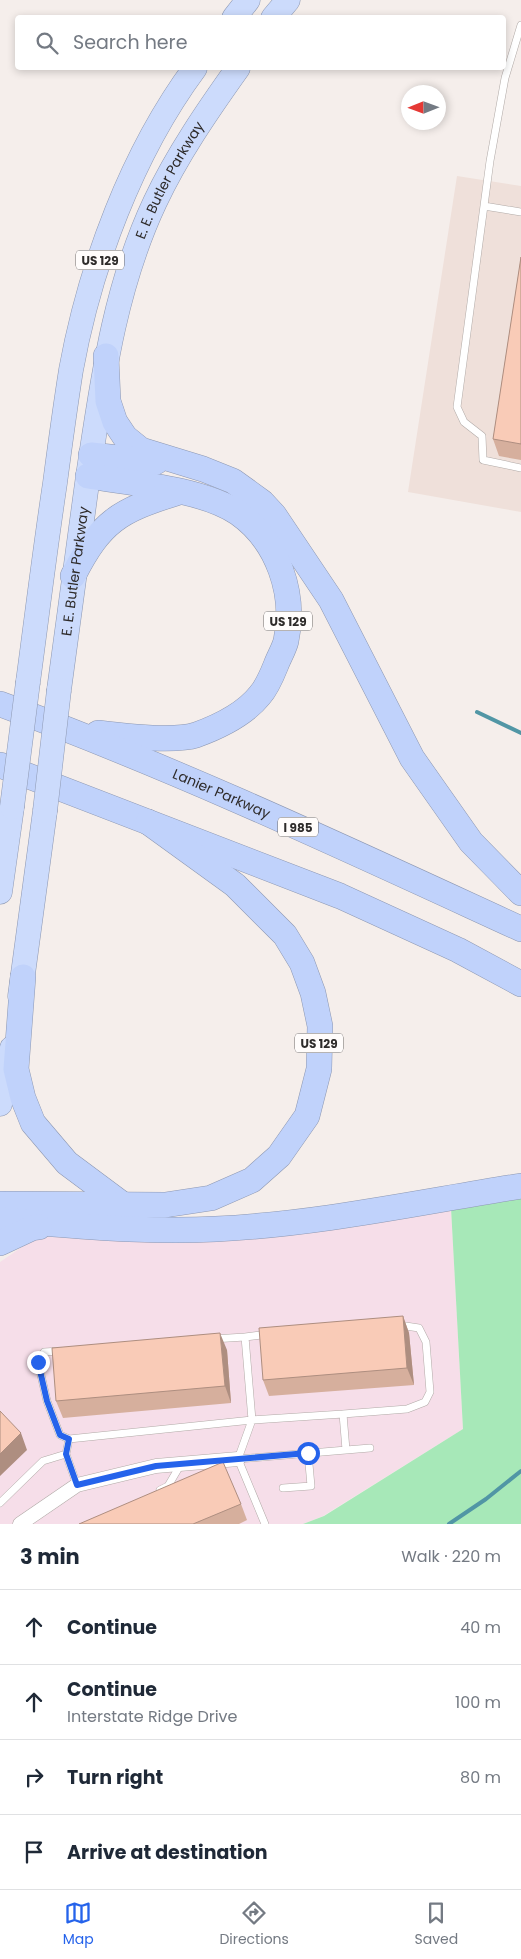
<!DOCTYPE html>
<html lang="en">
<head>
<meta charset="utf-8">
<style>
	body { margin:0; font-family:Poppins,sans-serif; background:#f2f2f3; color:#1f2937 }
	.compass { position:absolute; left:401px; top:85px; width:45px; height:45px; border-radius:50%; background:#fff; box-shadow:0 2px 8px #0003; rotate:269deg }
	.stop { position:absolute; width:15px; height:15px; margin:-11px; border:4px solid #2563eb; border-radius:50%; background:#fff }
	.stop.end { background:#2563eb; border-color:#fff; box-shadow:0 1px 5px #0008 }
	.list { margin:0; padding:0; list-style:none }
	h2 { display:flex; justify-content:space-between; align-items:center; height:65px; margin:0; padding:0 20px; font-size:21px }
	h2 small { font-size:16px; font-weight:400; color:#747a83 }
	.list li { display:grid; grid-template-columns:32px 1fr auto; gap:15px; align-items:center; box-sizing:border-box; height:75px; padding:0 20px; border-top:1px solid #e0e1e3 }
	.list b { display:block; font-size:19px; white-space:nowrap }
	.list p { margin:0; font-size:16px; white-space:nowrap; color:#747a83 }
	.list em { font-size:16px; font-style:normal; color:#747a83 }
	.icon { flex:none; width:28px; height:28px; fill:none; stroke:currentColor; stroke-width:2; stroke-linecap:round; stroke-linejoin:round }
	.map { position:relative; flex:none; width:521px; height:1524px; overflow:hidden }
	.search { position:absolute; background:#fff; box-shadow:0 2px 8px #0003; left:15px; right:15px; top:15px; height:55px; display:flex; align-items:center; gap:12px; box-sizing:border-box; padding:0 18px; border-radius:5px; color:#747a83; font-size:19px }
	.sheet { height:365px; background:#fff }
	nav { display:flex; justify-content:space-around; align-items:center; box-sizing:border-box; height:70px; border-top:1px solid #e0e1e3; background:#fff; font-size:14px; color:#747a83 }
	nav a { display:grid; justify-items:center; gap:2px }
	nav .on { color:#2563eb }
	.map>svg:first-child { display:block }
	.built { fill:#efe0da }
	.industrial { fill:#f6dee9 }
	.green { fill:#a7e8b8 }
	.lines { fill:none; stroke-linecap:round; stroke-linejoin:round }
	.stream { stroke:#5196a5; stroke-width:4 }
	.service-casing { stroke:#b1aaa7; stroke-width:8 }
	.minor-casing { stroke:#b1aaa7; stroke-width:15 }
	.trunk-casing { stroke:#8d98b2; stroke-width:25 }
	.motorway-casing { stroke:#8d98b2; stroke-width:26 }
	.service { stroke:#fff; stroke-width:7 }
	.minor { stroke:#fff; stroke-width:14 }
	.trunk { stroke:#ccdbfc; stroke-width:24 }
	.motorway { stroke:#c0d2fb; stroke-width:25 }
	.trunk-bridge-casing { stroke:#8d98b2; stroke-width:25; stroke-linecap:butt }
	.trunk-bridge { stroke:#ccdbfc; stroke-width:24 }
	.wall { fill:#d6af9d }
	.shaded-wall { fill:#ae8e80 }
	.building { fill:#f9cbb7; stroke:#ae8e80 }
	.route { stroke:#2563eb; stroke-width:6 }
	.labels { text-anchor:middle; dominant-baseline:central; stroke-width:5; stroke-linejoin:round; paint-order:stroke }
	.shield { fill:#fffcfb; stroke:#6d6a69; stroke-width:1 }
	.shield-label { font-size:12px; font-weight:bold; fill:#2e2b2a }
	.street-label { font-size:14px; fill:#2e2b2a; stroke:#fffcfb }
</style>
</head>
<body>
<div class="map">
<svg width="521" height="1524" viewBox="0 0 521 1524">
	<rect width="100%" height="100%" fill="#f5eeeb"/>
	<path class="built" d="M457,176L521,186V512L408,492Z"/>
	<path class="industrial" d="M451,1208L463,1429L323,1516L303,1524H0V1262L38,1236L138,1241Z"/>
	<path class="green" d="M521,1197V1524H303L324,1516L463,1429L451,1208Z"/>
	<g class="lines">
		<path class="stream" d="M477,712L521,733
			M449,1524L486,1499L521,1471"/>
		<g class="service-casing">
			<path id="service" d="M521,25L505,78L490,161L457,407L464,422L482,436L483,460L521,468
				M484,206L521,212
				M269,1334L245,1337L252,1420L343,1414
				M213,1339L245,1337
				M60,1351L44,1352L38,1362L47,1401L60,1435L69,1439L252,1420L238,1459L265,1524
				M346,1450L343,1414L407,1409L425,1402L430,1392L426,1342L419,1328L399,1325
				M66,1454L69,1439
				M238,1459L370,1448
				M283,1488L311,1486L308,1453
				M160,1490L168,1486L181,1464
				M0,1503L43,1461L66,1454L77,1485"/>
		</g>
		<g class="minor-casing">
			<path id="minor" d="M20,1524L77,1485L156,1466L238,1459"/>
		</g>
		<g class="trunk-casing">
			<g id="trunk">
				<path d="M234,18L248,0"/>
				<path d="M273,18L288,0"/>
				<path d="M28,682C37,615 45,549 55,483C60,445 65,408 71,370C90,266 132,153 195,68"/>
				<path id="s1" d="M59,690C68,619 78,548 88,476C102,383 114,289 155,202C177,155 208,110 238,68"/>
				<path d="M0,892L12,807"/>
				<path d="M20,996L45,811"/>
				<path d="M0,1104L12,1048"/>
			</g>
		</g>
		<g class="motorway-casing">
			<g id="motorway">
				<path d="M106,356L108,401L115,422L125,437L141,450L203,469L233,481L262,502L274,515L331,600L412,758L471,842L521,893"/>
				<path d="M91,455L156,462"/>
				<path d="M88,476C131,483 203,489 238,513C278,541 296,594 286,641C284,649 279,657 276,665C272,675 267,687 260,695C245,714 218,727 196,735C174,742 122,736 98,733"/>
				<path d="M73,576C101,521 119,511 176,493"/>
				<path id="s2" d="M0,704C177,769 349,850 521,929"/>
				<path d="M0,765L340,896L458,950L521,984"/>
				<path d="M23,977L16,1069L23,1098L33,1123L67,1163L122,1204"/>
				<path d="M0,1204L165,1205L211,1198L252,1180L279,1156L307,1116L319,1069L320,1026L313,993L302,963L285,935L235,885L148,822"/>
				<path d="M0,1220C72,1225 145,1233 216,1229C319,1224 420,1202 521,1186"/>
				<path d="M0,1243L32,1228L39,1227"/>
			</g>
		</g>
		<use href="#service" class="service"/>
		<use href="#minor" class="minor"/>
		<use href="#trunk" class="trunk"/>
		<use href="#motorway" class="motorway"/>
		<g class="trunk-bridge-casing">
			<path id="trunk-bridge" d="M12,807L28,682
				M45,811L59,690"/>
		</g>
		<use href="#trunk-bridge" class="trunk-bridge"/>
	</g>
	<path class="wall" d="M521,257V460L499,456L493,439Z
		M403,1316L409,1333L414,1385L269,1396L263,1380Z
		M227,1350L231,1403L63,1418L56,1401Z
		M241,1504L247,1520L239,1524H79Z"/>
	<path class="shaded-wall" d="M403,1316L409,1333L414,1385L407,1368Z
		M220,1333L227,1350L231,1403L225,1386Z
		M21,1433L27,1450L0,1476V1454Z"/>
	<path class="building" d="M521,257V444L493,439Z
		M403,1316L407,1368L263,1380L259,1328Z
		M220,1333L225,1386L56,1401L52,1348Z
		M0,1411L21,1433L0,1454Z
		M223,1462L241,1504L193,1524H79Z"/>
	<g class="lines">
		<path class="route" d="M38,1362L47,1401L60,1435L69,1439L66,1454L77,1485L156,1466L308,1453"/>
	</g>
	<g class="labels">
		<g class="shield">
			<rect x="76" y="250.5" width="48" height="19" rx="4"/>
			<rect x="264" y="611.5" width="48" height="19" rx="4"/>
			<rect x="278" y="817.5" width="40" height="19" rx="4"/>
			<rect x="295" y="1033.5" width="48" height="19" rx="4"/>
		</g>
		<g class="shield-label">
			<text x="100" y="260">US 129</text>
			<text x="288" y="621">US 129</text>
			<text x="298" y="827">I 985</text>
			<text x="319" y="1043">US 129</text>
		</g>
		<g class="street-label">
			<text stroke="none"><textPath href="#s1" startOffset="525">E. E. Butler Parkway</textPath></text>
			<text stroke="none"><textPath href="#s1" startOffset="120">E. E. Butler Parkway</textPath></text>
			<text stroke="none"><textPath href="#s2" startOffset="239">Lanier Parkway</textPath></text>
		</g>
	</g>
</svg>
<svg class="compass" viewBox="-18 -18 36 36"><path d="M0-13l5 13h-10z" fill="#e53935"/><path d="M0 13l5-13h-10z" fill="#747a83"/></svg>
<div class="stop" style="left:308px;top:1453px"></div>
<div class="stop end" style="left:38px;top:1362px"></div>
<div class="search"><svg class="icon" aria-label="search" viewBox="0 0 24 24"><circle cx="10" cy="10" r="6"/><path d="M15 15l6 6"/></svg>Search here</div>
</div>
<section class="sheet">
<h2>3 min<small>Walk · 220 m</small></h2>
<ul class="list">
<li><svg class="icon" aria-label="ahead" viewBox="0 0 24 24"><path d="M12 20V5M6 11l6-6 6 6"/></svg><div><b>Continue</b></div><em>40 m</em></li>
<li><svg class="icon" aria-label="ahead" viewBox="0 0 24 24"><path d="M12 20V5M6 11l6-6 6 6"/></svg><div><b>Continue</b><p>Interstate Ridge Drive</p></div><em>100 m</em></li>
<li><svg class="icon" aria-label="right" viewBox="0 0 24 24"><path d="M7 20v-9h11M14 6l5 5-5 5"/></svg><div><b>Turn right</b></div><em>80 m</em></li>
<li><svg class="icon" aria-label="arrive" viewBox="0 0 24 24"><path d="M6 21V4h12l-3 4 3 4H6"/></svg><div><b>Arrive at destination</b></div></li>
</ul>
</section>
<nav>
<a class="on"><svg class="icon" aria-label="map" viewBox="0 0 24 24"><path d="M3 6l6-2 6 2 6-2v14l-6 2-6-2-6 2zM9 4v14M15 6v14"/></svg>Map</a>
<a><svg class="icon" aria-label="directions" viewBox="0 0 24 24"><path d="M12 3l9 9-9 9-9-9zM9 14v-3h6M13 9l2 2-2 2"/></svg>Directions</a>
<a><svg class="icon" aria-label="saved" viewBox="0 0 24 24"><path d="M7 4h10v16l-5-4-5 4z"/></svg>Saved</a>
</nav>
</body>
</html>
